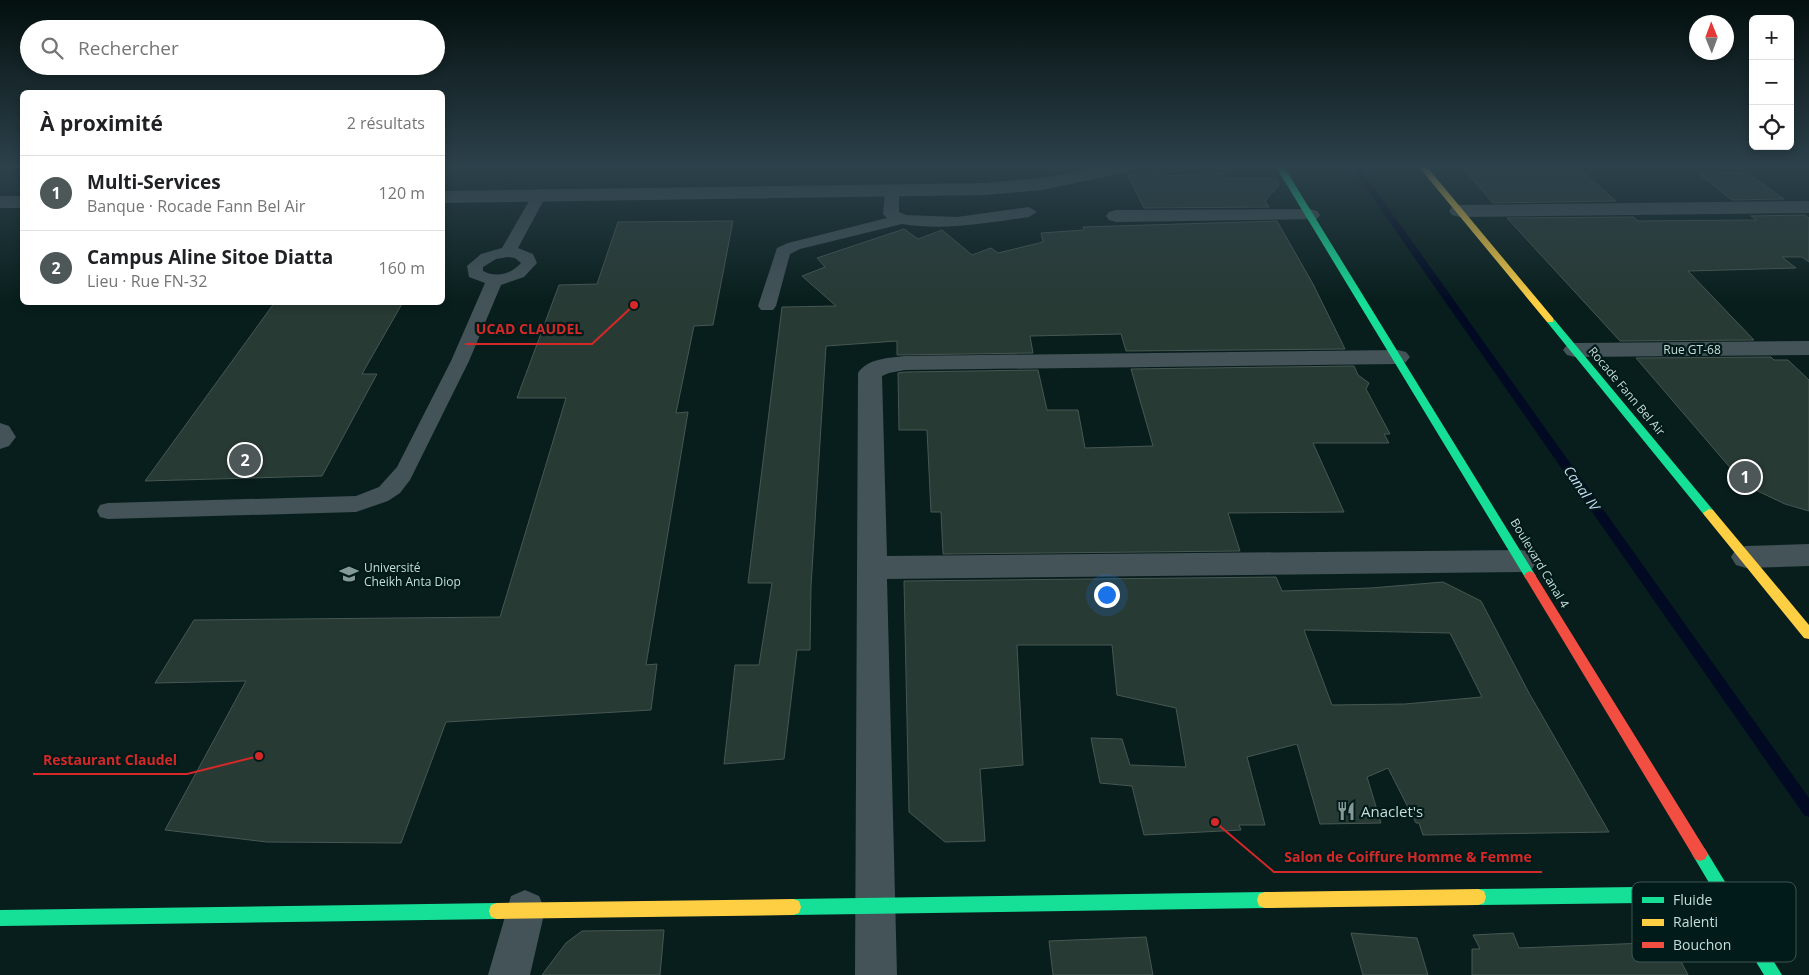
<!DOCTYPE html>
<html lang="fr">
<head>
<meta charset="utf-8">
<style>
	body { margin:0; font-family:"Open Sans",sans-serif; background:#f6f6f6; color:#202124 }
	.controls { position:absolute; right:15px; top:15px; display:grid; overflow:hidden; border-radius:8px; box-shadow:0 2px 8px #0003 }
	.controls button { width:45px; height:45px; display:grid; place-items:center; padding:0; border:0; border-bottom:1px solid #e0e0e0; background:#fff; color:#202124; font:25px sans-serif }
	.compass { position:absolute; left:1689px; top:15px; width:45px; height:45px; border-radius:50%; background:#fff; box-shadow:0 2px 8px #0003; rotate:359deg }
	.you { position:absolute; left:1106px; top:594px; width:18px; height:18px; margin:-12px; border:4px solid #fff; border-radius:50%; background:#1a73e8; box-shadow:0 0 0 8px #1a73e833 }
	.badge { display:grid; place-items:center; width:32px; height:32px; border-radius:50%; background:#4d5758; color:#fff; font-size:16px; font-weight:700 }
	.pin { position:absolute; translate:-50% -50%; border:2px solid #fff; box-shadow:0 1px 5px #0006 }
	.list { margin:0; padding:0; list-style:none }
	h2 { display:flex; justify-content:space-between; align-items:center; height:65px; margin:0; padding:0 20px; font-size:21px }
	h2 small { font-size:16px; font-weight:400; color:#757577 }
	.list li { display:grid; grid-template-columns:32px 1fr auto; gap:15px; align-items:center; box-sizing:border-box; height:75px; padding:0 20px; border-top:1px solid #e0e0e0 }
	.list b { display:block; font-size:19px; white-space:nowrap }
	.list p { margin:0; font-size:16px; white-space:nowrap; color:#757577 }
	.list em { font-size:16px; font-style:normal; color:#757577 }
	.icon { flex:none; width:28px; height:28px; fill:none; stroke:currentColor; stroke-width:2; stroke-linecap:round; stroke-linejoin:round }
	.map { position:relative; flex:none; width:1809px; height:975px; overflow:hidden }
	.search { position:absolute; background:#fff; box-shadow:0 2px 8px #0003; left:20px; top:20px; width:425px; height:55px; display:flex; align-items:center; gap:12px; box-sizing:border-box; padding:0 18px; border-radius:28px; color:#757577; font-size:19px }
	.panel { position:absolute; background:#fff; box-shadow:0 2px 8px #0003; left:20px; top:90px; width:425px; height:215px; border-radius:8px }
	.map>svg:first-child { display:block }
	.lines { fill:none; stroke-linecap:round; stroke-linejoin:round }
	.stream { fill:#010a22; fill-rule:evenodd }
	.building { fill:#283a34; stroke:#475752; fill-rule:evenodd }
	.lane { fill:#435358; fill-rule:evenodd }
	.street { fill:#435358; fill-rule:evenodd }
	.fast { fill:#16e098; fill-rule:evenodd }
	.slow { fill:#ffcf43; fill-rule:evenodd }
	.jam { fill:#f24e42; fill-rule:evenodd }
	.labels { text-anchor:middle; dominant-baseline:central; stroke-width:4.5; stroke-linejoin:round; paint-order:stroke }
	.street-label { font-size:12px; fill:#c8ddda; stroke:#001b19 }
	.poi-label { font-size:12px; fill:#c8ddda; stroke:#001b19; text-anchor:start }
	.water-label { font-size:14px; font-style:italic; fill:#ccdcf3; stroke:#001b19 }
	.near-poi-label { font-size:15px; fill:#c8ddda; stroke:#001b19; text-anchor:start }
	.key { fill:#001b19; stroke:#3c5553; stroke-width:1 }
	.key-label { font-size:14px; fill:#c8ddda }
	.leader { fill:none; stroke:#d62828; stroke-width:2 }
	.callout-dot { fill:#d62828; stroke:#001b19; stroke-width:2 }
	.callout-label { font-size:14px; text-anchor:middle; font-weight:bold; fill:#d62828; stroke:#001b19; stroke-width:4.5; stroke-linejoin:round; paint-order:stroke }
</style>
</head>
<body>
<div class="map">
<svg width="1809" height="975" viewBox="0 0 1809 975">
	<rect width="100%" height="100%" fill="#081e1c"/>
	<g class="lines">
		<path class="stream" d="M1351,167H1359L1809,798V817L1804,815Z"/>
	</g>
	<path class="building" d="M1462,167H1566L1570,170H1580L1616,201L1493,203Z
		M1164,172L1166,176L1223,173L1226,178H1276L1279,185L1265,201L1269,207L1144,208L1128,175Z
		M1748,173L1784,199L1732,200L1699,174Z
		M1805,215L1809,218V262L1802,257H1782L1796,268L1688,271L1754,340L1620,341L1507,218L1633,217L1638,221L1757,220L1751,216Z
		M733,221L713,325L694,326L676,413L688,412L646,665L657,664L651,710L446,722L401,843L267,842L165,830L246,681L155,683L194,620L500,617L566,398H517L559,285L597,284L618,222Z
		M1277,221L1313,284L1345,349L1126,351L1121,334L1030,336L1033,353L897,355V341L826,346L811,586L810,650H797L784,759L724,764L735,665H759L772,583H748L782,307L836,306L802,276L825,267L817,258L904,229L918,239L942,230L972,255L991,248L998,253L1043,242L1041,233L1084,230L1083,227Z
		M275,302H403L362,374H377L322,476L145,481Z
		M1771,357L1774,360H1788L1809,380V511L1785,504L1745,485L1636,358Z
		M1354,366L1358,375L1369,383L1366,389L1390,434H1384L1389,443H1313L1344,512L1228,513L1240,551L943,554L941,512H931L927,430H899L898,373L905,372L1038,370L1047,410H1078L1085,448L1153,446L1131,369Z
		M1276,577L1282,591L1371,588L1443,582L1481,601L1529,693L1609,832L1423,835L1419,823H1416L1388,768L1367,777L1381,823L1320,824L1297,744L1247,757L1265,825H1239L1241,830L1144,835L1132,786L1100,783L1091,738L1122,739L1130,765L1186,767L1176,708L1117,695L1112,645H1017L1023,765L980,769L985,841L945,842L909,812L904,581ZM1304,630L1450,633L1482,697L1405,704L1332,705Z
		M664,930L660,975H542L566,943L582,931Z
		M1351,933L1417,938L1428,975H1363Z
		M1513,933L1519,948L1671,942L1688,975H1472V949H1480L1473,935Z
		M1146,937L1153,975H1053L1049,941Z"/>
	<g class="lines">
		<path class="lane" d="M892,188L899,192V212L906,215L957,217L1029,207L1037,212L1029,217C987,223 944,231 902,224L800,249L790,254L776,306L773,310H761L758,306L777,248L788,243L887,218L883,214L885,192Z
			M539,192L546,196L518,248L533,254L537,263L524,277L501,285L469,361L410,480L400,493L388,501L356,512L108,519L100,517L97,511L100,505L108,503L356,496L379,487L397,467L451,361L485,283L469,277L467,266L481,254L502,248L532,196ZM508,257L515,258L521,263C511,274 497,278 483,271V267L496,259Z"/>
		<path class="street" d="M1098,167H1133L1131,171L1042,190L985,195L442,203V191L985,183L1042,178Z
			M0,196H22V208H0Z
			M1809,201V213L1459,217L1452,215L1449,211L1452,207L1459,205Z
			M1310,209L1317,211L1320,215L1317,219L1116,222L1109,220L1106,216L1109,212L1116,210Z
			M1809,341V355L1575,357L1567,355L1563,350L1567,345L1575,343Z
			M1398,350L1406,352L1410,357L1406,362L1398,364L905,370L889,373L882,376L887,556L1522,550L1532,553L1537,561L1532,569L1522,572L887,579L897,975H855L858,373C868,358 889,358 905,356Z
			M0,423L9,426L16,437L9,446L0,449Z
			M1809,544V566L1746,568L1736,565L1731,557L1736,549L1746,546Z
			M525,890L539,896L545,910L530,975H488L511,896Z"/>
		<path class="fast" d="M1276,167H1284L1534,573L1536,576L1534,579H1526Z
			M1550,317L1553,318L1713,510L1715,513L1713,516H1705L1547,322V318Z
			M1700,847L1705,849L1782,975H1764L1720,902L1478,905L1472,903L1470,897L1472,891L1478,889L1711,886L1692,854L1695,849Z
			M1265,892L1271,894L1273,900L1271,906L1265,908L793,915L787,913L785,907L787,901L793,899Z
			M497,903L503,905L505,911L503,917L497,919L0,926V910Z"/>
		<path class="slow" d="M1419,167H1427L1553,318V322H1547Z
			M1709,509L1713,510L1809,625V639L1804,638L1705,516L1703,513Z
			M1478,889L1484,891L1486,897L1484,903L1478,905L1265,908L1259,906L1257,900L1259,894L1265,892Z
			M793,899L799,901L801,907L799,913L793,915L497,919L491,917L489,911L491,905L497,903Z"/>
		<path class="jam" d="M1530,571L1534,573L1705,849L1708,854L1705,859L1700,861L1695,859L1526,579L1524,576L1526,573Z"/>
	</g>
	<linearGradient id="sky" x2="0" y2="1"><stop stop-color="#04100f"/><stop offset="0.55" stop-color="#2c414b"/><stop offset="1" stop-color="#2c414b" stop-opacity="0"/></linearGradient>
	<rect width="1809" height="303" fill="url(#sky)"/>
	<defs>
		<g id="university-bare" transform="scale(1.5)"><path d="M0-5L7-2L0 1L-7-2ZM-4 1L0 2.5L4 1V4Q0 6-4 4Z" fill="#859a98" stroke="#001b19" stroke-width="2.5" paint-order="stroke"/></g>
		<g id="restaurant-bare" transform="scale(1.5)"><path d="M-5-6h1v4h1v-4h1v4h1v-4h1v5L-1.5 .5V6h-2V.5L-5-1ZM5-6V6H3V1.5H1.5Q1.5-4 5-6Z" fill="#859a98" stroke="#001b19" stroke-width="2.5" paint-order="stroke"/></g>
	</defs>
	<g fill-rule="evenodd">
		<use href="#university-bare" x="349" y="574"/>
		<use href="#restaurant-bare" x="1346" y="811"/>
	</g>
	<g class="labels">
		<g class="street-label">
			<text x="1692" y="349">Rue GT-68</text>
			<text transform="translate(1627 391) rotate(50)">Rocade Fann Bel Air</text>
			<text transform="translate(1540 563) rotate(59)">Boulevard Canal 4</text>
		</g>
		<g class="poi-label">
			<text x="364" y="567">Université<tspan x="364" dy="14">Cheikh Anta Diop</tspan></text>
		</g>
		<g class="water-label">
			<text transform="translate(1582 488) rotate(55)">Canal IV</text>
		</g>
		<g class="near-poi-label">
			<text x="1361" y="811">Anaclet's</text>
		</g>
	</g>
	<rect x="1632" y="882" width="164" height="80" rx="8" class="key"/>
	<rect x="1642" y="897" width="22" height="6" fill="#16e098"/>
	<rect x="1642" y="919" width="22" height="7" fill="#ffcf43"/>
	<rect x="1642" y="942" width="22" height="6" fill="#f24e42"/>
	<g class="key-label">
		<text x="1673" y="905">Fluide</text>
		<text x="1673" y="927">Ralenti</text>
		<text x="1673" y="950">Bouchon</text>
	</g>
	<path class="leader" d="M634 305L592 344H465M259 756L187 774H33M1215 822L1274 872H1542"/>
	<g class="callout-dot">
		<circle cx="634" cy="305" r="5"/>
		<circle cx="259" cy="756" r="5"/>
		<circle cx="1215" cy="822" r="5"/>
	</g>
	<g class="callout-label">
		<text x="529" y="334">UCAD CLAUDEL</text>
		<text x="110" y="765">Restaurant Claudel</text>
		<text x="1408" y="862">Salon de Coiffure Homme &amp; Femme</text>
	</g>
</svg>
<div class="controls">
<button>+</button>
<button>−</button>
<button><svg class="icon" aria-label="locate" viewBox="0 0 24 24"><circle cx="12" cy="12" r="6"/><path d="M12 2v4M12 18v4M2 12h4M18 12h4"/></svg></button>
</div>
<svg class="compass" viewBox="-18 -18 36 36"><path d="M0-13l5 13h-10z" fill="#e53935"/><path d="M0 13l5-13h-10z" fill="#757577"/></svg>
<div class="you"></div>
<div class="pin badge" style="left:1745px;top:477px">1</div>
<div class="pin badge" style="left:245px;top:460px">2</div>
<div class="search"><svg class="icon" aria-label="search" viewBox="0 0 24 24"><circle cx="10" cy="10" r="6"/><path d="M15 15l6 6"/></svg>Rechercher</div>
<section class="panel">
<h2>À proximité<small>2 résultats</small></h2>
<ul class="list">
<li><span class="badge">1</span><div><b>Multi-Services</b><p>Banque · Rocade Fann Bel Air</p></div><em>120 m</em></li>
<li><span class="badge">2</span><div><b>Campus Aline Sitoe Diatta</b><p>Lieu · Rue FN-32</p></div><em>160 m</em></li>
</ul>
</section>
</div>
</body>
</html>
